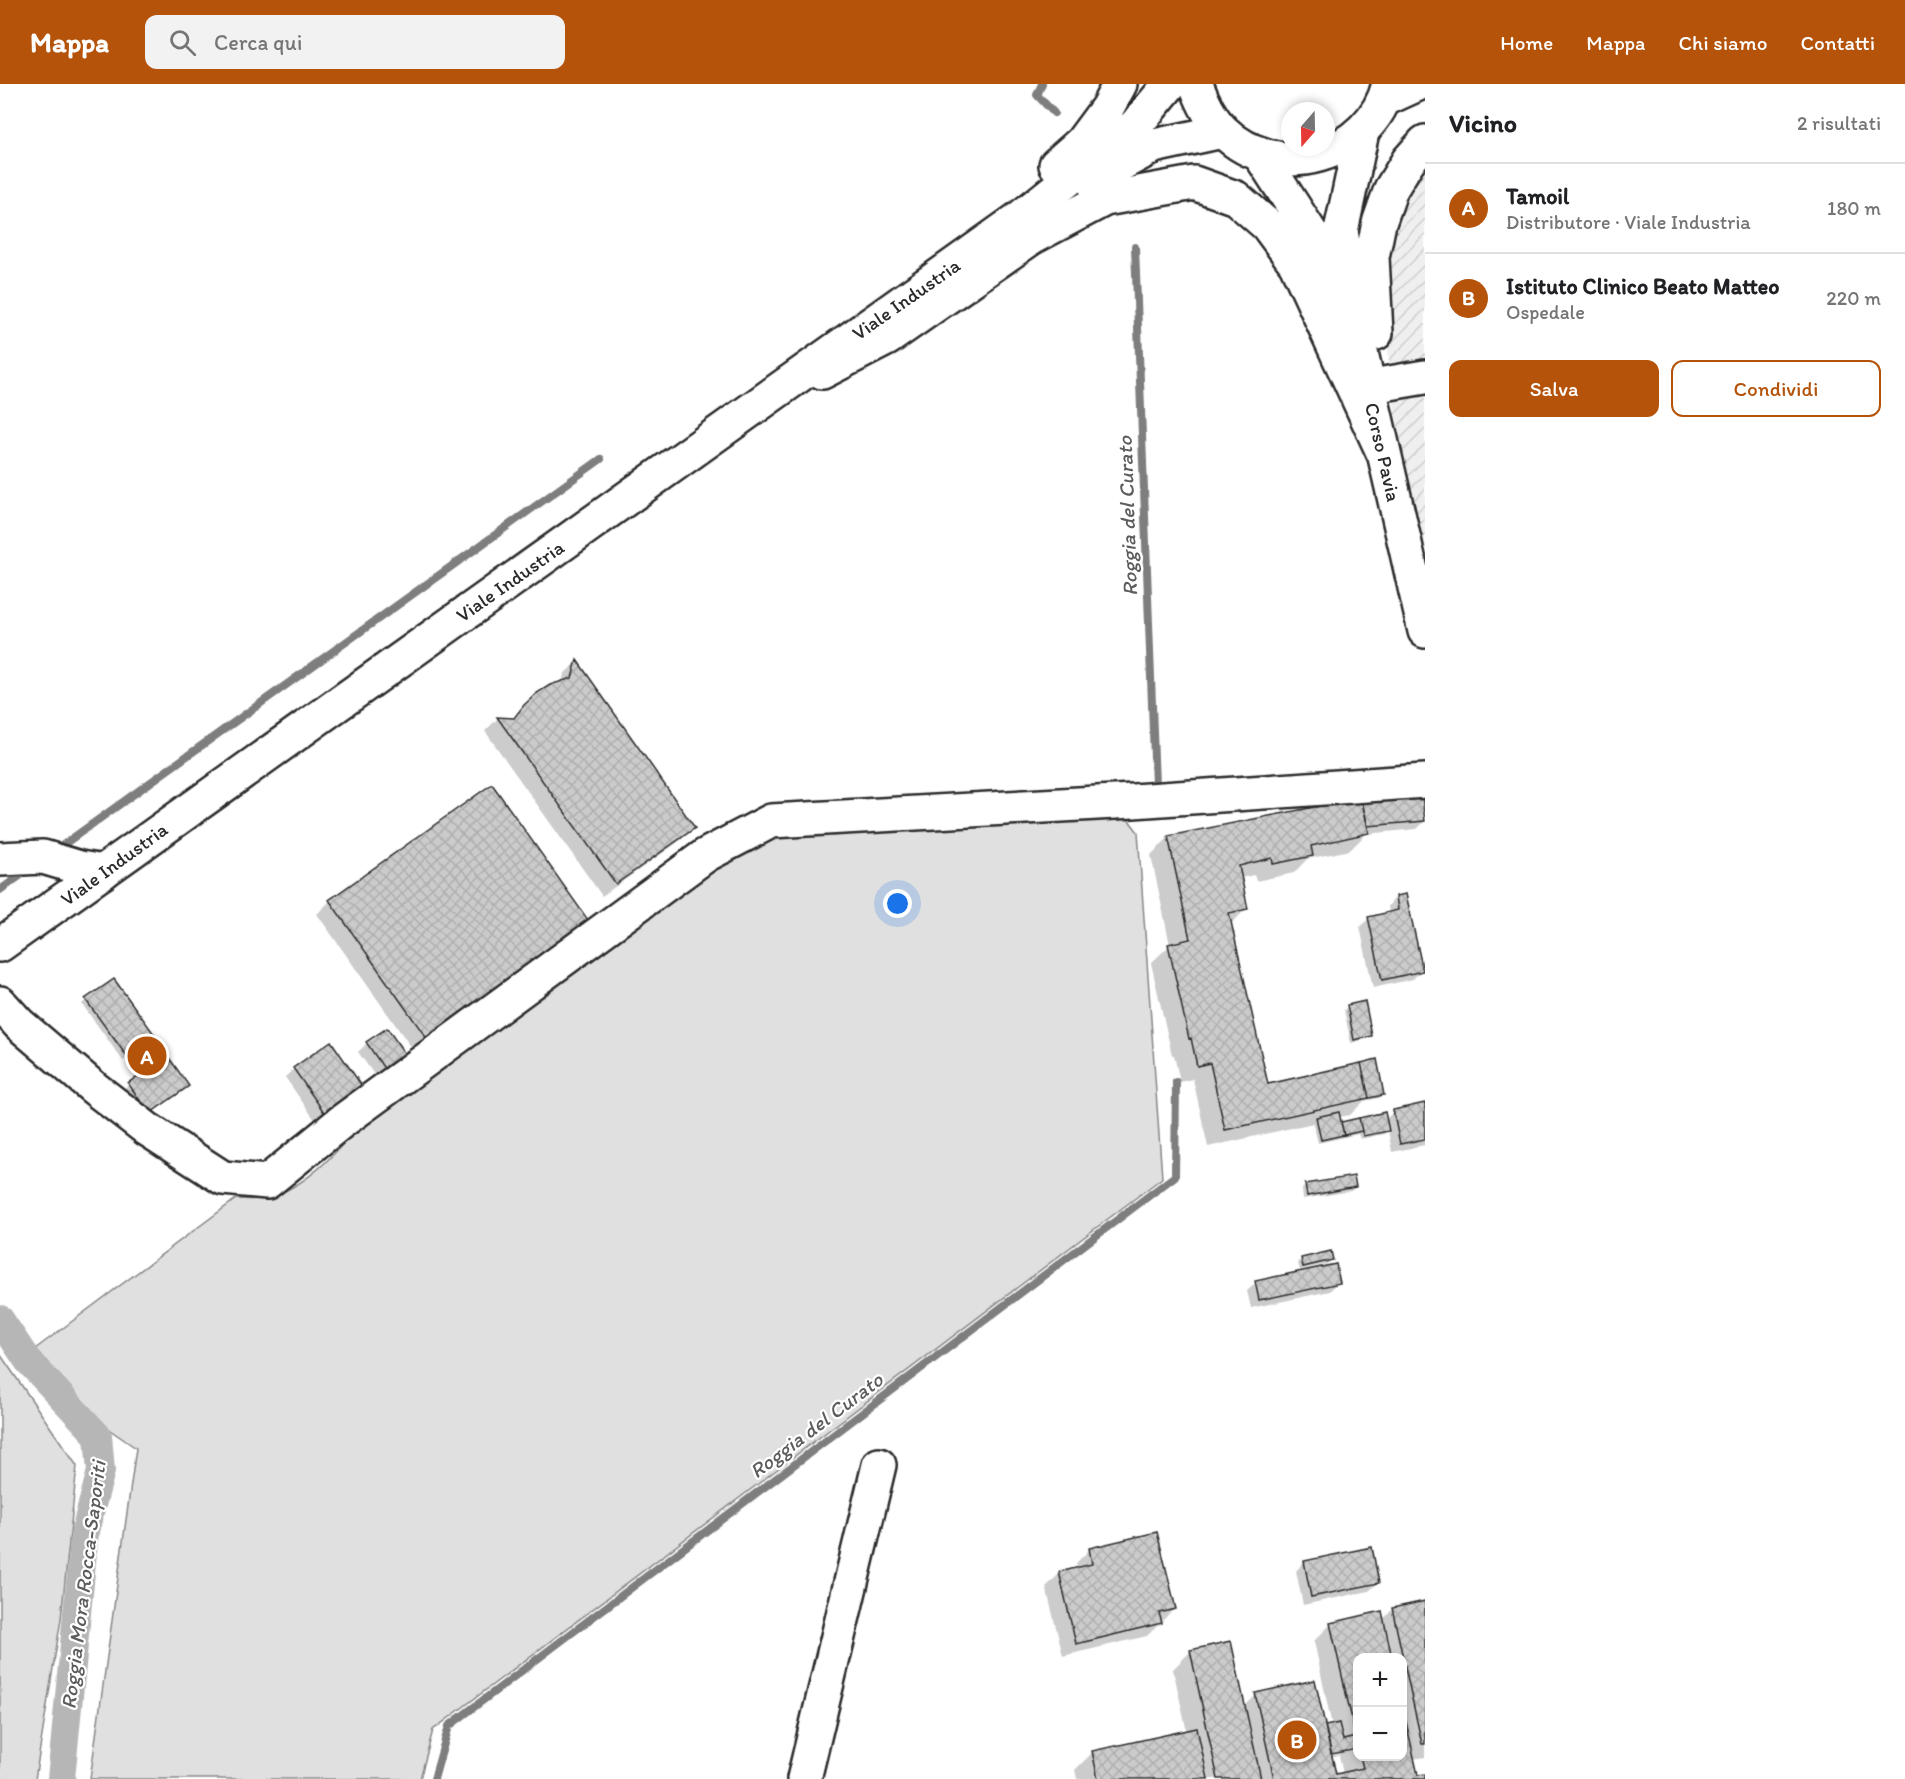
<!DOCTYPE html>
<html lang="it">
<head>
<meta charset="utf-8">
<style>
	body { margin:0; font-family:Itim,sans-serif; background:#f2f2f2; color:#202124 }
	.controls { position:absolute; right:18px; bottom:18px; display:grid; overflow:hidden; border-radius:12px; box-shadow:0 3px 9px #0003 }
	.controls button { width:54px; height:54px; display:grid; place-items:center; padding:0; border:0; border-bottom:2px solid #e0e0e0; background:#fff; color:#202124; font:30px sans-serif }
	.compass { position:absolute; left:1281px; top:18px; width:54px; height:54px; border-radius:50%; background:#fff; box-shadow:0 3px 9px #0003; rotate:200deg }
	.you { position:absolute; left:898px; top:820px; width:21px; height:21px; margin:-15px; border:4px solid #fff; border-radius:50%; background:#1a73e8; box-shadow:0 0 0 9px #1a73e833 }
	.badge { display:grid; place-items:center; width:39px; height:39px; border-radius:50%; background:#b45309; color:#fff; font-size:20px; font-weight:700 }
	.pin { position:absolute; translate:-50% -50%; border:3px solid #fff; box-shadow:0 2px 6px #0006 }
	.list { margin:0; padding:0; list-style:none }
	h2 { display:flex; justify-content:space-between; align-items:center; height:78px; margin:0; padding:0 24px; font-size:26px }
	h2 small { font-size:20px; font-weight:400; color:#757577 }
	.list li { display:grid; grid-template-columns:39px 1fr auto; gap:18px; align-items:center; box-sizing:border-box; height:90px; padding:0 24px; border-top:2px solid #e0e0e0 }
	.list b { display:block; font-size:22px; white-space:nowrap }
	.list p { margin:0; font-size:20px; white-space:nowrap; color:#757577 }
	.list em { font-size:20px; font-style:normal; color:#757577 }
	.actions { display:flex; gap:12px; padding:18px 24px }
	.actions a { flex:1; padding:14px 0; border:2px solid #b45309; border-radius:12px; text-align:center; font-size:21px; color:#b45309 }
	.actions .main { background:#b45309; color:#fff }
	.icon { flex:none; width:33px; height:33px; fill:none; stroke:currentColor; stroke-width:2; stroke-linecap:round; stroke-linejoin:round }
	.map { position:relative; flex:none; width:1425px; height:1695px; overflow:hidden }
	header { display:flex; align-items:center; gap:36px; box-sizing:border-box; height:84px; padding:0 30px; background:#b45309; color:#fff }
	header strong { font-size:28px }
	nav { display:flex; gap:33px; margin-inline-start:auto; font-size:21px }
	.search { width:420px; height:54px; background:#f2f2f2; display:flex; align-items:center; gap:15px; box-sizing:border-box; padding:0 21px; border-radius:12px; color:#757577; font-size:22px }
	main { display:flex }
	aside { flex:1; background:#fff }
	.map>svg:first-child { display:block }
	.industrial { fill:url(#industrial-furrows) }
	.green { fill:#e0e0e0; stroke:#868686; stroke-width:1.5 }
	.shadow { fill:#0003; fill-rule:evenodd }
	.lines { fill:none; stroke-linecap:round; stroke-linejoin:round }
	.stream { stroke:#7e7e7e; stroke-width:8 }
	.canal { stroke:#b6b6b6; stroke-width:28 }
	.building { fill:url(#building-cross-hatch); stroke:#2b2b2b; stroke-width:1.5 }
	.minor-casing { stroke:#2b2b2b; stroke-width:38 }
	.major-casing { stroke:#2b2b2b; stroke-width:38 }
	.minor { stroke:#fff; stroke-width:33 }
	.major { stroke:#fff; stroke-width:33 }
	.labels { text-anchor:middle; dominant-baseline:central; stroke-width:4.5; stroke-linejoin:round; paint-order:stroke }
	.street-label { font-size:20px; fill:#2b2b2b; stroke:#fff }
	.water-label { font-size:21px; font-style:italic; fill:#5c5c5c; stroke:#fff }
</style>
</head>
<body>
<header>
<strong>Mappa</strong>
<div class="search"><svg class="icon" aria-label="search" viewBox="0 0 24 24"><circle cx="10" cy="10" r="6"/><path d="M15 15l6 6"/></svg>Cerca qui</div>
<nav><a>Home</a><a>Mappa</a><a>Chi siamo</a><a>Contatti</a></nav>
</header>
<main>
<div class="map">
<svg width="1425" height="1695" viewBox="0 0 1425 1695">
	<defs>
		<pattern id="industrial-furrows" width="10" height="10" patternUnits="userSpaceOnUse" patternTransform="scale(1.5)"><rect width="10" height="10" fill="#efefef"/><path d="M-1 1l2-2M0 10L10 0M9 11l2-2" fill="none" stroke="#cdcdcd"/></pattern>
		<pattern id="building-cross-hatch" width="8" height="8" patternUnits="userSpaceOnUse" patternTransform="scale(1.5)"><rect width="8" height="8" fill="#cbcbcb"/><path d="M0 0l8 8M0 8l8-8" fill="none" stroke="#aeaeae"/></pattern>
	</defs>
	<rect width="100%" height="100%" fill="#fff"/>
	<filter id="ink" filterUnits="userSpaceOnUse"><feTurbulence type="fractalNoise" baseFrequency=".0167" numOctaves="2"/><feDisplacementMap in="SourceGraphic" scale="12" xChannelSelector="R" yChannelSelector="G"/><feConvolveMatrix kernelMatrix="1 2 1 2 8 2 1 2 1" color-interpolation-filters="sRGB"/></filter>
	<g filter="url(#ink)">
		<path class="industrial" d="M1425,77V470L1395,329L1385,242L1386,204L1391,136Z"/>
		<path class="green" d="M1114,730L1128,735L1138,748L1162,1094L433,1646L420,1695H90L136,1364L110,1346L35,1265L236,1115C244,1115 252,1116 260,1115C300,1108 331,1075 356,1045L720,780L763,758L798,747Z
			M0,1270L77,1382L61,1535L35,1695H0Z"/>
		<path class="shadow" d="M577,578L694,743L681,756L602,812L485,647L498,634L512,636L538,610L562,599L564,590Z
			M1421,714L1425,737L1417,745L1366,750L1350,766L1307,775L1294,789L1256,797L1254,791L1240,794L1247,824L1230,841L1266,1002L1383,1010L1379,1014L1364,1017L1350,1031L1339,1033L1340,1040L1385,1036L1394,1027L1425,1021V1061L1392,1068L1388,1046L1384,1050L1360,1055L1358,1050L1318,1059L1313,1039L1208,1063L1193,995L1180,998L1174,971H1172L1151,879L1170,861L1151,771L1169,753L1320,724Z
			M1396,813L1421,887L1413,895L1373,904L1360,843L1369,834L1389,830L1388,822Z
			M330,817L591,843L416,970L317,830Z
			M86,916L151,958L123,977L82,920Z
			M1348,922L1371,952L1367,955L1351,959L1344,926Z
			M386,946L406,973L378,996L358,968L367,959Z
			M331,960L362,1005L317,1039L285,993L294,985Z
			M129,1000L187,1001L178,1010L140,1037L120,1009Z
			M1306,1101L1355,1103L1351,1107L1303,1115L1302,1105Z
			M1302,1175L1331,1176L1327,1180L1300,1186L1298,1179Z
			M1338,1198L1330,1207L1251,1224L1247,1207L1256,1199Z
			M1156,1450L1174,1525L1147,1552L1063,1572L1046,1503L1059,1490L1078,1485L1076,1479L1089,1466Z
			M1304,1478L1378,1499L1369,1507L1303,1521L1296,1487Z
			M1425,1519V1673L1413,1675L1417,1693L1425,1692V1695H1077L1075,1686L1093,1668L1187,1648L1173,1585L1190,1568L1244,1623L1256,1611L1324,1644L1332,1642L1314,1557L1331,1540L1383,1535L1393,1525ZM1358,1574H1402V1672H1358ZM1339,1671L1343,1690L1335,1692L1330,1673Z"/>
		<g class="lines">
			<path class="stream" d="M1042,0L1037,11L1054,29
				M1135,163L1155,701
				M56,766L601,375
				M0,806L24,789
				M434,1695L449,1642L1175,1092L1176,998"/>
			<path class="canal" d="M0,1235L28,1277L98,1352L101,1387L85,1447L61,1695"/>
		</g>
		<path class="building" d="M577,576L695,744L616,800L497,633L514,634L524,621L537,609L550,601L572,594Z
			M492,700L593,843L430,959L329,816Z
			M1422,712L1425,737L1368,742L1362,718Z
			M1362,718L1369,749L1311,762L1313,772L1273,780L1272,774L1239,782L1248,825L1229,829L1268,1000L1361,979L1369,1014L1225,1046L1210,979L1197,982L1191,954L1189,955L1168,860L1190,855L1168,752L1320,722Z
			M1406,810L1423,887L1382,896L1368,833L1398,826L1396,812Z
			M114,895L157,954L128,974L85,915Z
			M1365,917L1372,952L1354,956L1347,921Z
			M387,944L408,974L387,989L366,958Z
			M331,957L364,1005L326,1031L293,984Z
			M167,971L189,1002L149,1030L128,999Z
			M1377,975L1384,1011L1369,1014L1361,979Z
			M1425,1019V1055L1400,1060L1393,1026Z
			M1339,1028L1344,1051L1321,1056L1316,1033Z
			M1385,1028L1389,1047L1363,1052L1359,1034Z
			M1359,1034L1362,1047L1344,1051L1341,1038Z
			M1354,1092L1356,1103L1307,1112L1305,1100Z
			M1331,1167L1333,1176L1303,1183L1301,1174Z
			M1336,1180L1340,1199L1259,1216L1255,1197Z
			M1157,1448L1176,1525L1159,1529L1162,1539L1076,1560L1059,1488L1092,1480L1089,1464Z
			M1372,1463L1379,1499L1311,1513L1304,1477Z
			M1425,1517V1660H1422L1392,1524Z
			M1382,1527L1392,1574H1358V1662L1330,1539Z
			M1231,1557L1261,1695H1218L1190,1566Z
			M1315,1596L1336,1690L1363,1684L1360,1672H1402V1620L1418,1691L1425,1690V1695H1274L1255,1609Z
			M1339,1639L1343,1656L1356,1653L1358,1665L1331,1670L1325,1642Z
			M1197,1644L1208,1695H1098L1092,1667Z"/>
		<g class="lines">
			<g class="minor-casing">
				<path id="minor" d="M1362,48L1341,147L1359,260L1425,547
					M1259,69L1312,151L1340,217
					M1376,249L1372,173L1379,139L1391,105L1408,77L1425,58
					M822,288L888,254L1031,154L1105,115L1194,99L1236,114L1267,141L1296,180L1383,368
					M1354,305L1425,293
					M0,775L43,773L80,784L103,788
					M0,919L19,940L94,1004L147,1045L223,1094L267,1098L341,1038L706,771L771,737L1133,717L1425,697
					M804,1695L879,1381"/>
			</g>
			<g class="major-casing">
				<path id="major" d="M1196,0C1202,17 1210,34 1223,47C1278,101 1371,72 1389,0
					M1385,15L1418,0
					M1056,81L1081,59L1107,24L1120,0
					M1091,96L1154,62L1223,47
					M0,861L1020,134L1135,42L1170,0"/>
			</g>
			<use href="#minor" class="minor"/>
			<use href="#major" class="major"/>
		</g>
	</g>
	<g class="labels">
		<g class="street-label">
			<text transform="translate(906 215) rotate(-35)">Viale Industria</text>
			<text transform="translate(1383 368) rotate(77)">Corso Pavia</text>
			<text transform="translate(510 497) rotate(-35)">Viale Industria</text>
			<text transform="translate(114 780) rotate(-36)">Viale Industria</text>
		</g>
		<g class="water-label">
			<text transform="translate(1127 432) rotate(-92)">Roggia del Curato</text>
			<text transform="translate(816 1341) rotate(-37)">Roggia del Curato</text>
			<text transform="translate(83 1501) rotate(-83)">Roggia Mora Rocca-Saporiti</text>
		</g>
	</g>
</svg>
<div class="controls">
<button>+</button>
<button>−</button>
</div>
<svg class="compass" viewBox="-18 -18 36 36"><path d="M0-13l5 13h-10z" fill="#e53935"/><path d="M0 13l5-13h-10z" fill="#757577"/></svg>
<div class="you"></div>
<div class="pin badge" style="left:147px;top:972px">A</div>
<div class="pin badge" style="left:1297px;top:1656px">B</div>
</div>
<aside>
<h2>Vicino<small>2 risultati</small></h2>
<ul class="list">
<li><span class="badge">A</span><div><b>Tamoil</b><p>Distributore · Viale Industria</p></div><em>180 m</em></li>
<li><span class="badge">B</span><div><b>Istituto Clinico Beato Matteo</b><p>Ospedale</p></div><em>220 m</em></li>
</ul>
<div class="actions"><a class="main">Salva</a><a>Condividi</a></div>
</aside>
</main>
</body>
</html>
